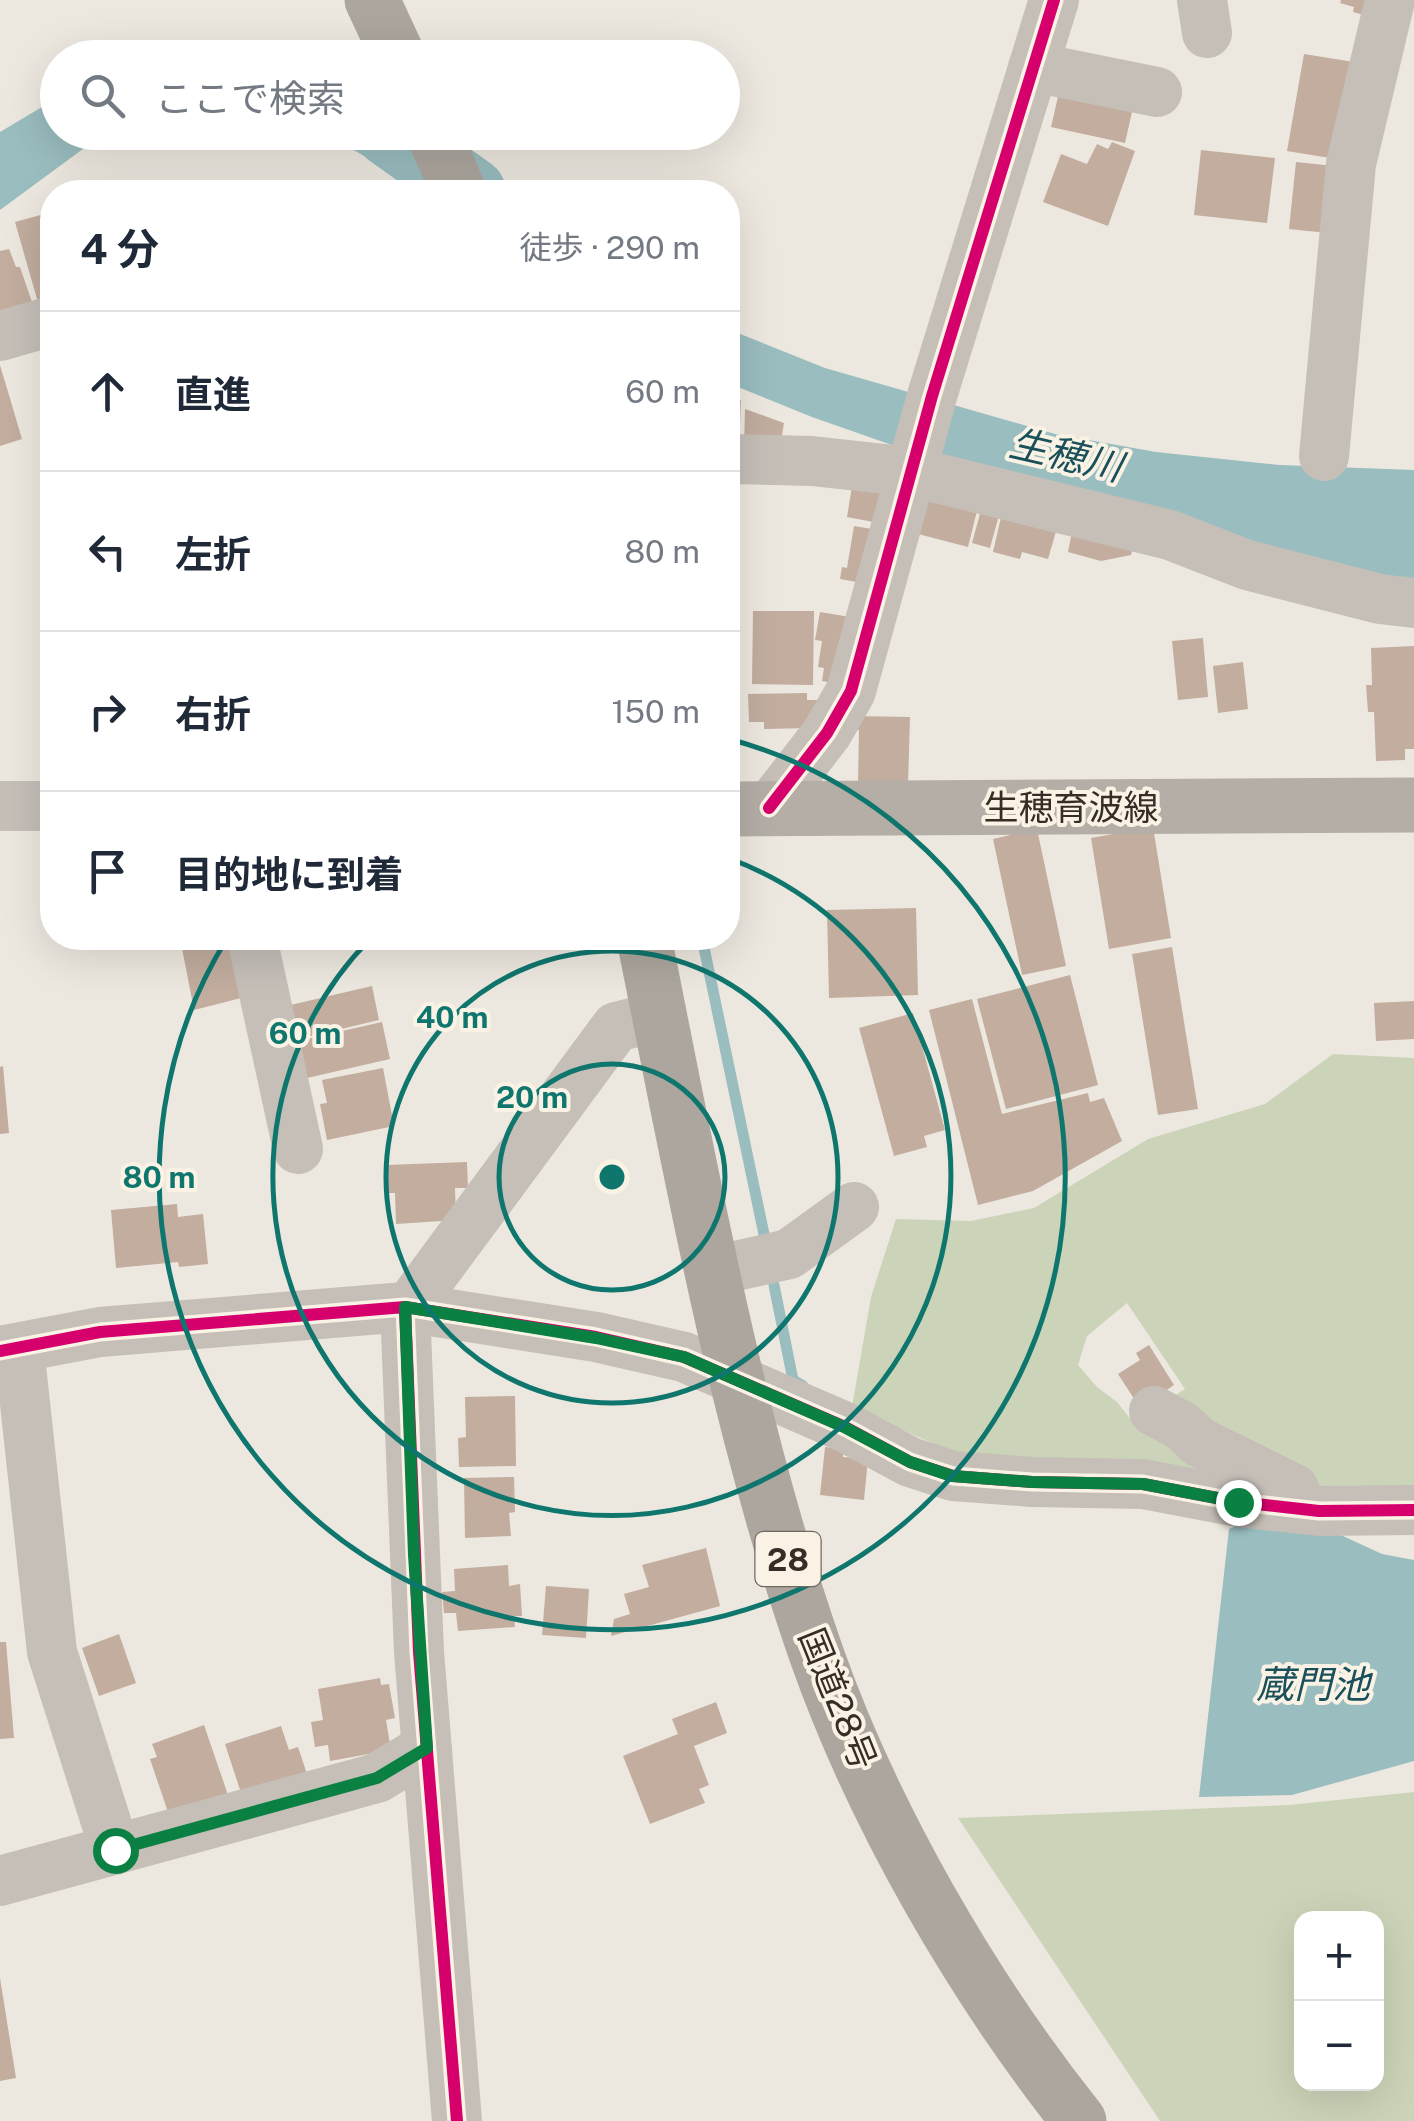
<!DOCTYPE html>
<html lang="ja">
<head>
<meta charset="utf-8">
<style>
	body { margin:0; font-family:"Public Sans","Noto Sans JP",sans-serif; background:#f6f6f7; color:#1f2937 }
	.controls { position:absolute; right:30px; bottom:30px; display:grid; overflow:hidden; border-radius:20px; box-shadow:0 10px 40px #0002 }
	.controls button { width:90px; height:90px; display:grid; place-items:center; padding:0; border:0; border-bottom:2px solid #e0e1e3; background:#fff; color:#1f2937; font:50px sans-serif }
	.stop { position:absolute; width:30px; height:30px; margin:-22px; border:8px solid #0b8043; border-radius:50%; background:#fff }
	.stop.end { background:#0b8043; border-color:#fff; box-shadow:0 2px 10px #0008 }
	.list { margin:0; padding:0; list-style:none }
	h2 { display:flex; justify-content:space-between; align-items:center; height:130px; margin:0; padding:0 40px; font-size:42px }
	h2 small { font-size:32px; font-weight:400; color:#747a83 }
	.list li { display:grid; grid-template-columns:65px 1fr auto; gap:30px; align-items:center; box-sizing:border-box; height:160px; padding:0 40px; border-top:2px solid #e0e1e3 }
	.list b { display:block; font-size:38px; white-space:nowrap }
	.list em { font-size:32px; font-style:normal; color:#747a83 }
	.icon { flex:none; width:55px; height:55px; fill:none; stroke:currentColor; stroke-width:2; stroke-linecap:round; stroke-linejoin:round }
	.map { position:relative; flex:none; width:1414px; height:2121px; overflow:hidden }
	.search { position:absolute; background:#fff; box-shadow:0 10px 40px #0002; left:40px; top:40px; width:700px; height:110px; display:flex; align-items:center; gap:25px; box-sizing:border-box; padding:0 35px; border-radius:55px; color:#747a83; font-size:38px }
	.panel { position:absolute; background:#fff; box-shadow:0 10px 40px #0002; left:40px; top:180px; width:700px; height:770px; border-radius:40px }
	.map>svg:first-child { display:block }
	.green { fill:#cbd4b8; fill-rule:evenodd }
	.water { fill:#9abdbf }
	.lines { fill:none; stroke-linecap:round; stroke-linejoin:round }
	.stream { stroke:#9abdbf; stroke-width:11 }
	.river { stroke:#9abdbf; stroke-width:68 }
	.building { fill:#c2ad9f }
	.minor { stroke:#c5bfb8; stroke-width:50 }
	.major { stroke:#b4aea7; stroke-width:55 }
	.highway { stroke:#aca69e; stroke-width:55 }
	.cycleway-casing { stroke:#faf3e5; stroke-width:19 }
	.cycleway { stroke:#d6006c; stroke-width:12 }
	.route { stroke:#0b8043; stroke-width:12 }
	.ring { fill:none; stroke:#0f766e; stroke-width:5 }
	.labels { text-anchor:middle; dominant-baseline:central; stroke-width:8; stroke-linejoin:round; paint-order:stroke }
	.shield { fill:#faf3e5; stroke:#71685f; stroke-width:2.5 }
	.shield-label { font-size:32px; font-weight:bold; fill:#362d26 }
	.street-label { font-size:35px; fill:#362d26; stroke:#faf3e5 }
	.water-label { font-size:38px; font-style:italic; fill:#19505a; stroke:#faf3e5 }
	.centre { fill:#0f766e; stroke:#faf3e5; stroke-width:5 }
	.ring-label { font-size:30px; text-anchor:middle; font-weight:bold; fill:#0f766e; stroke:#faf3e5; stroke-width:8; stroke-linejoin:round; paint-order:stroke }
</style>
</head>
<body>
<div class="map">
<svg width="1414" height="2121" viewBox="0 0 1414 2121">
	<rect width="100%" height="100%" fill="#ede8df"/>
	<path class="green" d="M1333,1054L1414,1058V1496L1340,1499L1168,1400L1185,1389L1127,1303L1087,1336L1078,1365L1097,1387L1117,1402L1136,1426L1235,1481L976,1463L852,1407L871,1297L896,1219L971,1221L1034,1208L1148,1139L1265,1104Z
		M1414,1792V2121H1160L958,1818L1289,1805ZM1302,1918H1376V2084H1302Z"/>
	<path class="water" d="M224,45L265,48L297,57H152L179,49Z
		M57,98L58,132L111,133L87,146L0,210V132Z
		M322,133H379L394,172Z
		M728,329L825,368L1055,434L1156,452L1280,465L1414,470V585L906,450L812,417L728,383Z
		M1246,1522L1332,1531L1382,1554L1414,1560V1761L1292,1795L1199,1797L1229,1529Z"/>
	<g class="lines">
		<path class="stream" d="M702,938L765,1239
			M774,1285L793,1380L803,1386"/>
		<path class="river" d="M388,132L472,192"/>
	</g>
	<path class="building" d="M1341,0H1379L1375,18L1353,12L1354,7L1340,3Z
		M1304,54L1360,63L1342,160L1287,151Z
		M1060,88L1134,103L1125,143L1051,127Z
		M1112,142L1135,151L1108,226L1043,202L1061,154L1087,164L1097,144L1108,149Z
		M1201,150L1275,158L1267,223L1194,215Z
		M1296,162L1344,167L1337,234L1289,229Z
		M44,214L52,244V302L39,306L15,222Z
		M9,249L16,267H20L35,311L0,322V251Z
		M0,365L22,439L0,446Z
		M52,398V419L43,407Z
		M728,400H741L739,446H728Z
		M745,409L784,423L780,447L744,446Z
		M853,480L886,485L879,523L847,517Z
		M914,490L978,507L968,547L903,530Z
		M981,510L999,515L990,548L972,543Z
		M1002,513L1057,528L1048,559L1022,552L1020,559L993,552Z
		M854,526L878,530L868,584L840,579L842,567L847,568Z
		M1073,527L1134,543L1131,555L1101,561L1068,552Z
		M753,611H814L813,685L752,684Z
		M820,612L850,617L839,684L822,681L824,668L818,667L822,641L815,640Z
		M1203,638L1208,697L1178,700L1172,641Z
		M1414,646V749H1405V760L1376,761L1374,712H1368L1366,685H1372L1371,648Z
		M1243,662L1248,709L1218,713L1213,666Z
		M807,693V700H819L811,728L764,729V722H749L748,694Z
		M854,716L910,717L908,784H858L859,730H854Z
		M1153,827L1171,938L1109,949L1091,838Z
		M1037,829L1066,966L1022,975L993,839Z
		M916,908L918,995L829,998L827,910Z
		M180,938H221L223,943L241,938L249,996L194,1010Z
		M1172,947L1198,1109L1158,1115L1132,954Z
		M1070,975L1098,1085L1006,1109L977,999Z
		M372,986L379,1020L290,1041L282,1007Z
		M972,999L1002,1114L1088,1093L1090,1102L1104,1098L1122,1141L1033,1191L978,1205L929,1010Z
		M1414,1001V1039L1376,1041L1374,1003Z
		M913,1013L945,1130L924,1136L927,1147L894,1156L859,1028Z
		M382,1022L390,1059L307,1078L298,1041Z
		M3,1066L9,1133L0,1134V1067Z
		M383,1068L394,1126L327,1140L320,1104L327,1103L322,1080Z
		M467,1162L468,1188H455L456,1220L396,1224L395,1193H387L386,1165Z
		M177,1204L178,1217L203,1214L208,1264L179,1267L178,1262L116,1268L111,1210Z
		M1149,1345L1174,1385L1140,1408L1118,1374L1140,1360L1136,1353Z
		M515,1396L516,1466L459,1467L458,1438L466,1437L465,1397Z
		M825,1447L844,1449L843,1457L868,1459L864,1500L820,1495Z
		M514,1477L515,1512L509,1513L511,1536L465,1538L464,1478Z
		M706,1548L720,1606L611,1636L614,1619L630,1614L624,1594L649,1587L642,1565Z
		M508,1565L509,1586L520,1584L522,1616H514L515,1627L458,1631L456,1613H444L442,1592L455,1591L454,1569Z
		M546,1586L589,1589L586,1638L542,1635Z
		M119,1634L136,1683L99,1696L82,1648Z
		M0,1642H6L14,1738L0,1739Z
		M380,1678L381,1685L389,1684L395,1718L386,1720L391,1750L330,1761L328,1745L315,1747L311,1722L323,1720L318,1689Z
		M716,1702L727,1733L694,1746L709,1785L699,1789L705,1803L650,1824L623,1756L678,1734L672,1719Z
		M204,1725L228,1795L169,1815L150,1759L157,1757L152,1744Z
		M281,1726L289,1750L298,1747L309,1780L244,1802L225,1744Z
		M0,1978L16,2078L0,2081Z"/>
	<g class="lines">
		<path class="minor" d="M1202,0L1207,33
			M1033,67L1157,92
			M0,336L52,321
			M1324,456L1351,164L1390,0
			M728,459L812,461L912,472L1170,535L1247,565L1380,599L1414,603
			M0,806H52
			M769,808L827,733L851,691L932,396L1054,0
			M252,938L298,1149
			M714,1271L789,1254L854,1207
			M405,1307L419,1652L457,2121
			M409,1307L616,1027L660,1016
			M19,1348L52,1652L115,1850
			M0,1351L100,1332L405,1307L596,1337L684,1357L845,1427L910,1462L953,1476L1032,1482L1143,1484L1238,1502L1319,1511L1414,1510
			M1154,1411L1182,1426L1199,1442L1294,1489L1290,1507
			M0,1881L377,1778L427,1748"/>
		<path class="major" d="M728,809L1414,805"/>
		<path class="highway" d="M372,0L399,58
			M433,132L459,192
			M644,938C692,1177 736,1425 817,1656C874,1817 973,1988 1079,2121"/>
		<g class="cycleway-casing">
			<path id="cycleway" d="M769,808L827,733L851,691L932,396L1054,0
				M405,1307L419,1652L457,2121
				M0,1351L100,1332L405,1307L596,1337L684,1357L845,1427L910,1462L953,1476L1032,1482L1143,1484L1238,1502L1319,1511L1414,1510"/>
		</g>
		<use href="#cycleway" class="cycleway"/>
	</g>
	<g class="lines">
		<path class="route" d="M115,1850L377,1778L427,1748L414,1555L405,1307L596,1338L684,1357L844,1427L910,1462L952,1476L1032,1482L1143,1484L1238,1502"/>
	</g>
	<g class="ring">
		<circle cx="612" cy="1177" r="113"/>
		<circle cx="612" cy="1177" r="226"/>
		<path d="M728 858A339 339 0 1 1 370 939"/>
		<path d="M729 739A453 453 0 1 1 226 940"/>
	</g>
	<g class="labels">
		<rect class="shield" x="755.5" y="1532" width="65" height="54" rx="8"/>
		<g class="shield-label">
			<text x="788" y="1559">28</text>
		</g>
		<g class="street-label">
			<text x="1071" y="807">生穂育波線</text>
			<text transform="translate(838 1699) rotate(68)">国道28号</text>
		</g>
		<g class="water-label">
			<text transform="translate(1066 455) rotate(13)">生穂川</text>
			<text x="1313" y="1684">蔵門池</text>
		</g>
	</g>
	<circle cx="612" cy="1177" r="15" class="centre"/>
	<g class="ring-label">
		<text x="452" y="1028">40 m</text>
		<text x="305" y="1044">60 m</text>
		<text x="532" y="1108">20 m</text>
		<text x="159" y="1188">80 m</text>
	</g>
</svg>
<div class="controls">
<button>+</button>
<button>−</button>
</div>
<div class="stop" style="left:115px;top:1850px"></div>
<div class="stop end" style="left:1238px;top:1502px"></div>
<div class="search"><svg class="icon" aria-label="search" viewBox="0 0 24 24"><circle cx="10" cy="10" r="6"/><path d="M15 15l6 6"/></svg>ここで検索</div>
<section class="panel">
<h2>4 分<small>徒歩 · 290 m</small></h2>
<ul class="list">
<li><svg class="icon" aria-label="ahead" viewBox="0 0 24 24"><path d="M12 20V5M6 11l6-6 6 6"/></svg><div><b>直進</b></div><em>60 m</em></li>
<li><svg class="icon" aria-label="left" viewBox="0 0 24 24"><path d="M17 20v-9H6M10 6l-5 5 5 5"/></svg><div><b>左折</b></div><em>80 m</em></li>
<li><svg class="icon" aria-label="right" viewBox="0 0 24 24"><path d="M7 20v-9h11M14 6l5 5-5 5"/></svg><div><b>右折</b></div><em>150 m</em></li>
<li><svg class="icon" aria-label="arrive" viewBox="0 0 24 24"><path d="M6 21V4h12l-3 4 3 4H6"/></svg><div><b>目的地に到着</b></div></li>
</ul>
</section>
</div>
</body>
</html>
